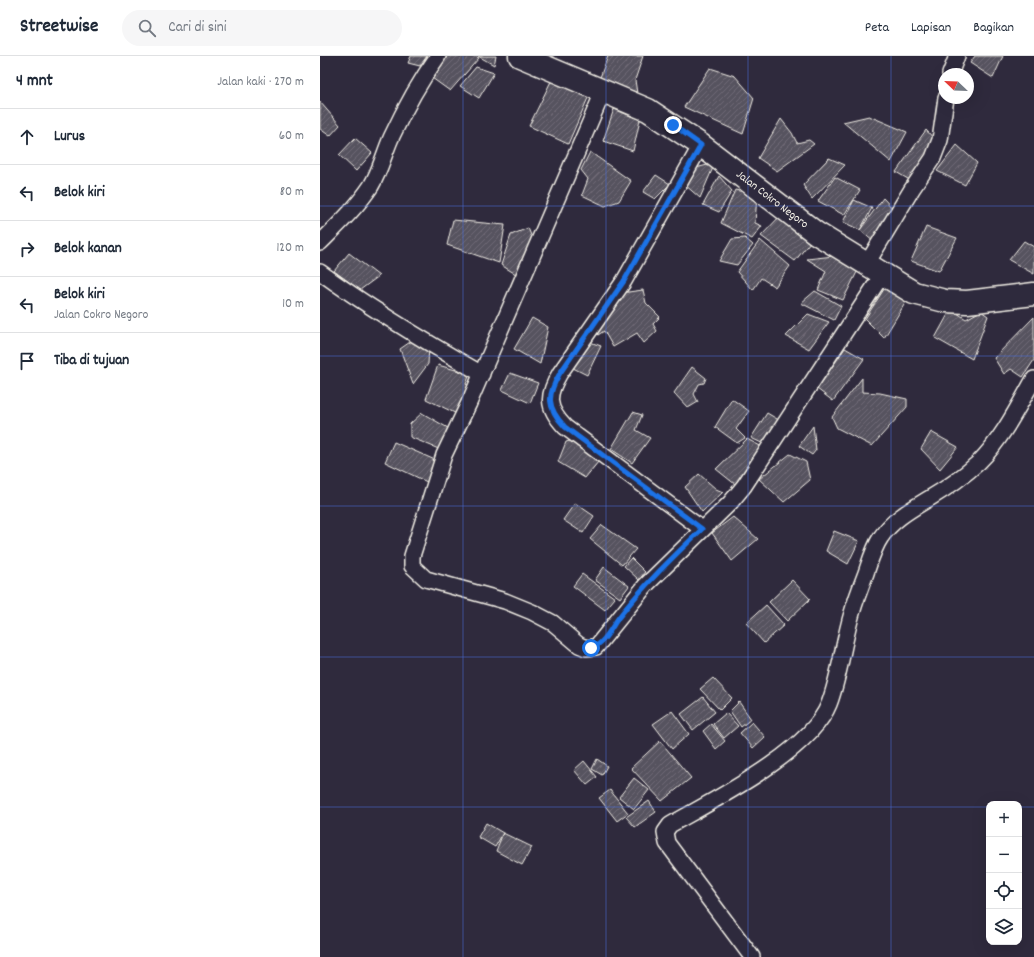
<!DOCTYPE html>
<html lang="id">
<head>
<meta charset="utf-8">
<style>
	body { margin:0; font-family:Dekko,sans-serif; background:#f6f6f7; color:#1f2937 }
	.controls { position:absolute; right:12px; bottom:12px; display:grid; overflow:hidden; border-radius:8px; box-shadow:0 4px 16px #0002 }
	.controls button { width:36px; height:36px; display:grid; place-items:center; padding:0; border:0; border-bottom:1px solid #e0e1e3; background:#fff; color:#1f2937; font:20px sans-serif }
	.compass { position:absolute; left:618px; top:12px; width:36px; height:36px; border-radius:50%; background:#fff; box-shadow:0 4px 16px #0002; rotate:293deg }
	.stop { position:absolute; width:12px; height:12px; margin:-9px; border:3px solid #1a73e8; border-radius:50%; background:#fff }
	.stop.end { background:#1a73e8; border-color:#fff; box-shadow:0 1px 4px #0008 }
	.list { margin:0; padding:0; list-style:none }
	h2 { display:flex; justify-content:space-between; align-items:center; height:52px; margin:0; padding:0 16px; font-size:17px }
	h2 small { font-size:13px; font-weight:400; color:#747a83 }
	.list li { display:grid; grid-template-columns:26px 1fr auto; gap:12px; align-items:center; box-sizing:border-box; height:56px; padding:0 16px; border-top:1px solid #e0e1e3 }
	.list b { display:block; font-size:15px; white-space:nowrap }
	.list p { margin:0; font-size:13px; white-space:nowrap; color:#747a83 }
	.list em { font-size:13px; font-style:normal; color:#747a83 }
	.icon { flex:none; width:22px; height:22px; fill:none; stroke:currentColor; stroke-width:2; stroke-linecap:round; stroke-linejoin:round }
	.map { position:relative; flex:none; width:714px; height:901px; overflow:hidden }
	header { display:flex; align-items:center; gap:24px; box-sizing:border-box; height:56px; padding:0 20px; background:#fff; border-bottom:1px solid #e0e1e3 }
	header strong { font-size:19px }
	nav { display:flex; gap:22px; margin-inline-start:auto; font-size:14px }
	.search { width:280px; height:36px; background:#f6f6f7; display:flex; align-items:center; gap:10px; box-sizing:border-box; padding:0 14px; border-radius:22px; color:#747a83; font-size:15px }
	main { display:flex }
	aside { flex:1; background:#fff }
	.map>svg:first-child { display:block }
	.building { fill:url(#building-hatch); stroke:#f4f1e8 }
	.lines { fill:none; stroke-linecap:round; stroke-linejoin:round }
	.street-casing { stroke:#f4f1e8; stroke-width:18 }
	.secondary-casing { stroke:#f4f1e8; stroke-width:25 }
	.street { stroke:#2f2a3d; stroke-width:15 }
	.secondary { stroke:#2f2a3d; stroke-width:22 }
	.route { stroke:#1a73e8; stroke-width:5 }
	.grid { fill:none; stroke:#486fdb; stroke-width:1; stroke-opacity:0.55 }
	.labels { text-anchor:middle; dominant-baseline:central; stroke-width:4; stroke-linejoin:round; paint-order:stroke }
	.street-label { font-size:12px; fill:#f4f1e8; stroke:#2f2a3d }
</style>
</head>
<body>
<header>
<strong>Streetwise</strong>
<div class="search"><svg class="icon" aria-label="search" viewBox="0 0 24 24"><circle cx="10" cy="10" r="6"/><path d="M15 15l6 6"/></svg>Cari di sini</div>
<nav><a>Peta</a><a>Lapisan</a><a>Bagikan</a></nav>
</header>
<main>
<aside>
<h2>4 mnt<small>Jalan kaki · 270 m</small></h2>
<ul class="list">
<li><svg class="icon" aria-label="ahead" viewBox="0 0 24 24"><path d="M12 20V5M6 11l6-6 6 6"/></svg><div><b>Lurus</b></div><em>60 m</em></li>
<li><svg class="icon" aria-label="left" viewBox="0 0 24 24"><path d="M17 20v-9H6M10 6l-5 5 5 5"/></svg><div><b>Belok kiri</b></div><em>80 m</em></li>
<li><svg class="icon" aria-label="right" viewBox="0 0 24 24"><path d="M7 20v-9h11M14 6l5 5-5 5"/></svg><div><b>Belok kanan</b></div><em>120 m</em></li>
<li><svg class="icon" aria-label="left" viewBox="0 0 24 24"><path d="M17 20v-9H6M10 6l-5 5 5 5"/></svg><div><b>Belok kiri</b><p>Jalan Cokro Negoro</p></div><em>10 m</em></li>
<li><svg class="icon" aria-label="arrive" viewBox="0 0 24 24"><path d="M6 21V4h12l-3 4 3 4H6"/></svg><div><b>Tiba di tujuan</b></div></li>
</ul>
</aside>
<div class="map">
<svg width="714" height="901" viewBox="0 0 714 901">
	<defs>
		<pattern id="building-hatch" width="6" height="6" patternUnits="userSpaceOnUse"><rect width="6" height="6" fill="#56525f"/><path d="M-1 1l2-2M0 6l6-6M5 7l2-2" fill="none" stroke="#6f6b76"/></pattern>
	</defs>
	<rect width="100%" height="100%" fill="#2f2a3d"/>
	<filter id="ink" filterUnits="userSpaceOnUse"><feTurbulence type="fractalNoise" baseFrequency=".025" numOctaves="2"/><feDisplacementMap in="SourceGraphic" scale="8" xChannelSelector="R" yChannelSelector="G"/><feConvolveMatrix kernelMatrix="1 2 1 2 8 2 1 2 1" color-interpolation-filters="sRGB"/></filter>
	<g filter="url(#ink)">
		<path class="building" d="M91,0H107L100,10L88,7Z
			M127,0H155L159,2L130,35L112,22Z
			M158,0H176L174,9Z
			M288,0H323L315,24L318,44L279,24Z
			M655,0H683L673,22L650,7Z
			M156,11L174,17L159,42L140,30Z
			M390,12L415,20L434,42L423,78L364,51Z
			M236,15L271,35L248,88L209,70Z
			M0,46L20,69L10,80L0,73Z
			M294,53L320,64L313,95L283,85Z
			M549,60L587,76L571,106L523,66Z
			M461,63L472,77L477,87L489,84L494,88L457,115L438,102Z
			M606,74L617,86L593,126L576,116Z
			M35,82L52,97L36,115L19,99Z
			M637,89L657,107L645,129L617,115Z
			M270,96L311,125L299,145L285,150L262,139L268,123L261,114Z
			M509,102L525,109L492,143L483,129Z
			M395,107L380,142L364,128L372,113Z
			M336,119L350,128L335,143L323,136Z
			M399,120L412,135L399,156L383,149Z
			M515,121L540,134L524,159L498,145Z
			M415,134L437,139L435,167L442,170L432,183L401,167Z
			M563,142L575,155L555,187L540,174Z
			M534,144L552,152L540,174L523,166Z
			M463,157L494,181L475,205L441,180Z
			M133,164L185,169L179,207L127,189Z
			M606,171L637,182L619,215L591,205Z
			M208,172L215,189L199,220L181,209L191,179Z
			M425,182L433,189L417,209L399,205L412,183Z
			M440,184L470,210L455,231L441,222L433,234L417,216Z
			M704,185L714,191V218L689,204Z
			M29,197L59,220L40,234L14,215Z
			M523,199L541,208L523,244L498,234L506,215L487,203Z
			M566,230L587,244L564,282L545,263Z
			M323,234L326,247L340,261L333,268L337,275L324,287L317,277L293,291L284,275L278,279L273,273L301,237Z
			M495,235L521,250L514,264L481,247Z
			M631,253L646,263L661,255L668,260L652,303L615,282Z
			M488,258L509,266L489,293L466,280Z
			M714,261V304L703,321L691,313L684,318L674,302Z
			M212,262L228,271L220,308L194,293Z
			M93,284L109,291L108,308L93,328L80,293Z
			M270,286L281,290L267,319L249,310Z
			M525,292L544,303L513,345L497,333Z
			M118,309L150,318L146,328L152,333L139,359L106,343Z
			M372,311L386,322L384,327L379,328L374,338L378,346L368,352L354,337Z
			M190,317L218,327L210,347L182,334Z
			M542,322V336L560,337L587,343V351L552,390L517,372L512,361Z
			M412,343L429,355L416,373L425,382L417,387L395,371Z
			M313,356L322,359L316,374L330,382L312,407L291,393Z
			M102,357L128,372L121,394L90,381V368Z
			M447,357L462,366L448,390L431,382Z
			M493,370L496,394L492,399L479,390Z
			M611,376L638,391L620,413L601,393Z
			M257,383L283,400L265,422L238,406L246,386Z
			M427,383L446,393L416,429L396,413Z
			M74,386L115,404L107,426L65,406Z
			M470,398L486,406L490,424L464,446L439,423Z
			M379,418L396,433L403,436L382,456L365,431Z
			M255,447L274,460L263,477L243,464Z
			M413,461L438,483L412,505L392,477Z
			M282,469L316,493L302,509L270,483Z
			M514,475L539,485L528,508L506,495Z
			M311,502L325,516L319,524L304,510Z
			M284,511L309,530L300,542L275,524Z
			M262,518L295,542L285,554L253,530Z
			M472,524L490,543L467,565L449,546Z
			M446,549L464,569L444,587L426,567Z
			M393,622L412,642L400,654L380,633Z
			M383,641L395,656L373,674L361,658Z
			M419,646L431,663L421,671L410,655Z
			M352,655L369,678L352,693L333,668Z
			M406,657L418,670L404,682L393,668Z
			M432,666L445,681L433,692L420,677Z
			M391,668L405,685L396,693L383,675Z
			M340,685L371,722L342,745L311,712Z
			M277,703L287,710L282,719L272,713Z
			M264,705L277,721L267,729L254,714Z
			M314,722L329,734L314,753L299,741Z
			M290,734L308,757L297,765L279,742Z
			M329,745L336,756L315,771L306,761Z
			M166,767L183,777L175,791L158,781Z
			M183,777L212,791L202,809L176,795Z"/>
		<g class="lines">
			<g class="street-casing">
				<path id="street" d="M630,18L637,0
					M283,36L149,347L124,399L92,500V510L106,523L185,545L212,556L233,567L259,589L266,592L276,591L326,529L410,447L424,430L562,219
					M381,89L304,225L240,317C227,339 226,351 245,371L382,473
					M0,187C18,169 37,151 51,130C60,115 64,98 71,82C84,54 100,25 118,0
					M546,209L592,133L613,102L620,84L626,42
					M0,216C52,254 106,286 162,318
					M432,901L347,787L345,776L350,769C394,744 490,696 509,648C520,619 523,587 532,557C536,543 541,530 546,517C550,505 554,491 561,481C573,463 592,453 610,442C627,432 645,419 659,406C682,383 698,351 714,323"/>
			</g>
			<g class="secondary-casing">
				<g id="secondary">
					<path id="s1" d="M200,0L328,54L381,89L496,177L594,237L625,245L647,246L714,238"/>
				</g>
			</g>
			<use href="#street" class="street"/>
			<use href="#secondary" class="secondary"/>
		</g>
	</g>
	<g class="lines" filter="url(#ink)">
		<path class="route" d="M271,592C284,589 292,570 299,561C324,529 353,501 382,473L245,371C226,351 227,339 240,317L304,225L381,89L353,69"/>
	</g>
	<path class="grid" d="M143,0V901M286,0V901M428,0V901M571,0V901M0,150H714M0,300H714M0,450H714M0,601H714M0,751H669M699,751H714"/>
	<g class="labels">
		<g class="street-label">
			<text stroke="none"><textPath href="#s1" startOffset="292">Jalan Cokro Negoro</textPath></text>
		</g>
	</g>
</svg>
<div class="controls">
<button>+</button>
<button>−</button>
<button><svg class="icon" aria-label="locate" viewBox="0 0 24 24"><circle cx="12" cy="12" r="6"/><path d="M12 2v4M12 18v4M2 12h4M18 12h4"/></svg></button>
<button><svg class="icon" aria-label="layers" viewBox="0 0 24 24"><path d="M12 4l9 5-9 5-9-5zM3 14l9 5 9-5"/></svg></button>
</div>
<svg class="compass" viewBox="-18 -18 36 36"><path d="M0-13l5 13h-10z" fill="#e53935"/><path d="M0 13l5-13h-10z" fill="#747a83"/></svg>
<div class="stop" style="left:271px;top:592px"></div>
<div class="stop end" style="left:353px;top:69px"></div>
</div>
</main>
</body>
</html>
